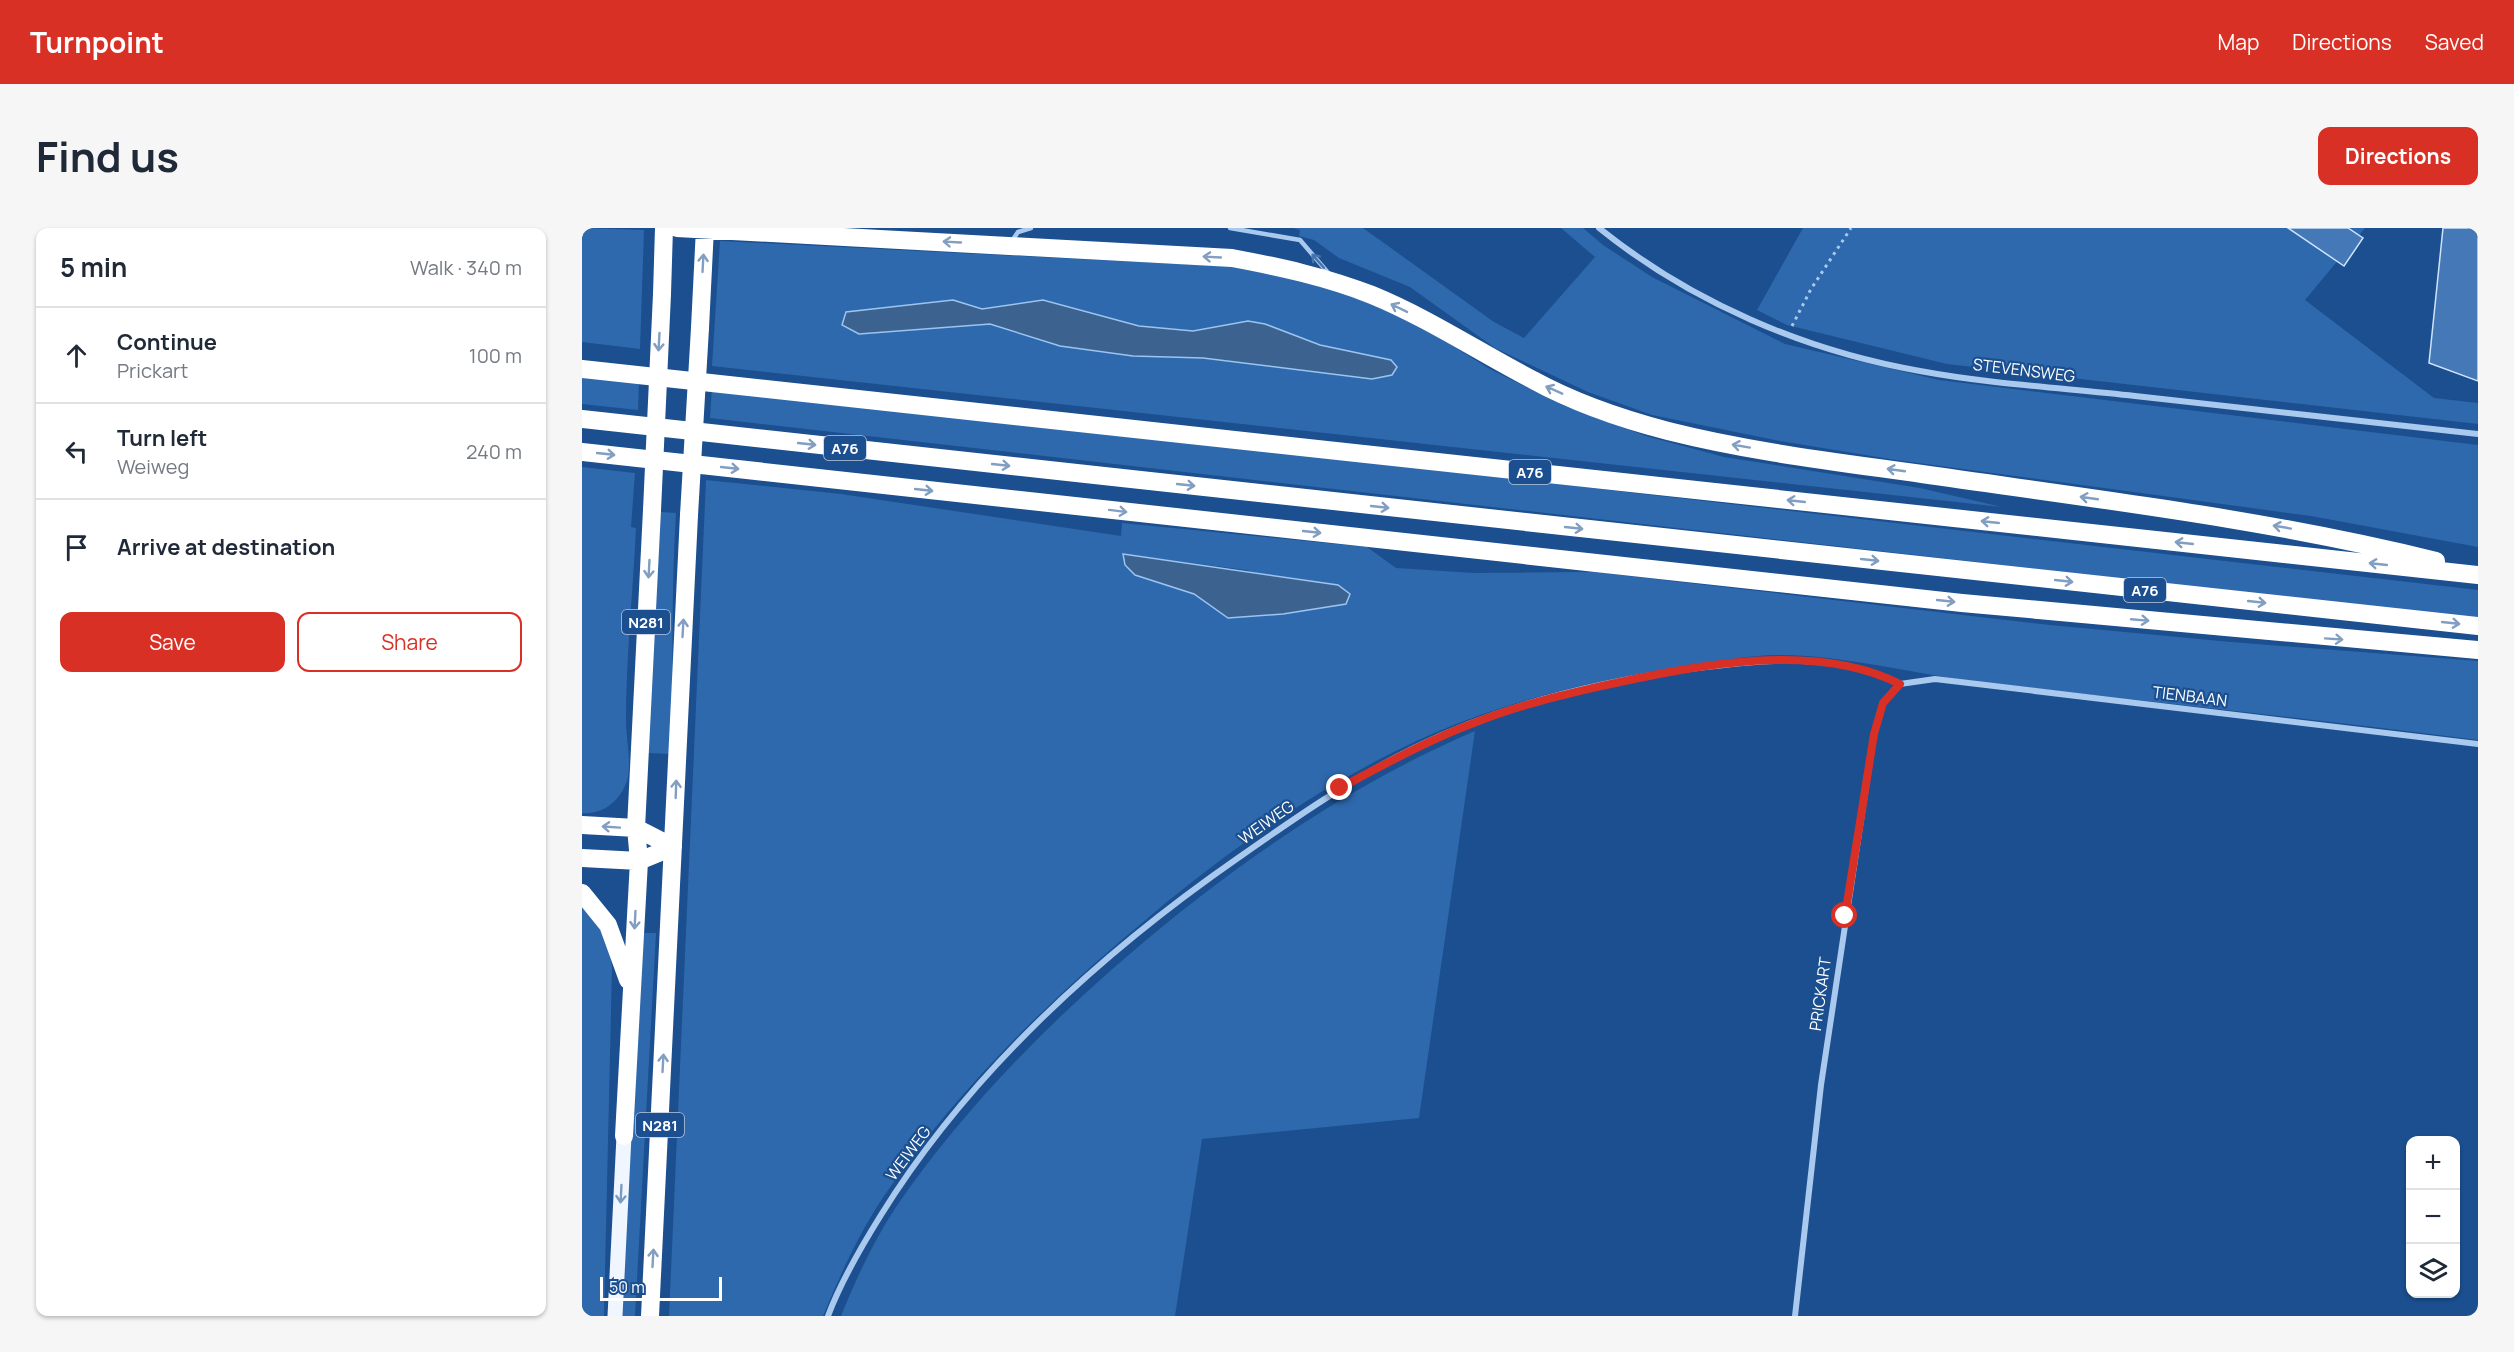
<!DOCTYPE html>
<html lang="en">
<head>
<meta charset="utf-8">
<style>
	body { margin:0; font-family:Manrope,sans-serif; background:#f6f6f7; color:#1f2937 }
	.controls { position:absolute; right:18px; bottom:18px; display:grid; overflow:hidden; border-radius:12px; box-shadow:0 2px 4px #0004 }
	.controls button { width:54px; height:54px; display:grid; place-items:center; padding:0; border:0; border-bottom:2px solid #e0e1e3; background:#fff; color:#1f2937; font:30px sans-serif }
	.scale { position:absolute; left:18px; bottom:15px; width:122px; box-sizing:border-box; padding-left:6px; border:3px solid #fff; border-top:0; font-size:16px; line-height:21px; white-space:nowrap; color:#fff; -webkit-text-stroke:4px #1b4f8f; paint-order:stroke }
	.stop { position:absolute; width:18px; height:18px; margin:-14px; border:4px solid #d93025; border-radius:50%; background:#fff }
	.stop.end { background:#d93025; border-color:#fff; box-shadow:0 2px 6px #0008 }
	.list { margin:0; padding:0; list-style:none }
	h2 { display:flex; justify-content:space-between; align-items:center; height:78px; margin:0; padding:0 24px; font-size:26px }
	h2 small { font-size:20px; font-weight:400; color:#747a83 }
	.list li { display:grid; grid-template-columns:39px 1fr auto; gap:18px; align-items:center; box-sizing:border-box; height:96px; padding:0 24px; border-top:2px solid #e0e1e3 }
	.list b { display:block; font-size:22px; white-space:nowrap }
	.list p { margin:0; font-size:20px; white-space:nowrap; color:#747a83 }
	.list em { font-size:20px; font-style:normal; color:#747a83 }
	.actions { display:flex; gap:12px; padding:18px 24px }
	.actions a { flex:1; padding:14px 0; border:2px solid #d93025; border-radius:12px; text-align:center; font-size:21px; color:#d93025 }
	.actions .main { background:#d93025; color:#fff }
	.icon { flex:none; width:33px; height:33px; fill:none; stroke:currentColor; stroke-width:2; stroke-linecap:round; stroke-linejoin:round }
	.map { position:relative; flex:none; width:1896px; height:1088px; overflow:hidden; border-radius:12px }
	header { display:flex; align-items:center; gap:36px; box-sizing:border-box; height:84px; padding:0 30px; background:#d93025; color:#fff }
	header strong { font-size:28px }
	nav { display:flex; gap:33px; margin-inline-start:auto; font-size:21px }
	.intro { display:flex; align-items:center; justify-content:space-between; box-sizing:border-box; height:144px; padding:0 36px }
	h1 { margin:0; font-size:42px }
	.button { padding:15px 27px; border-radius:12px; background:#d93025; color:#fff; font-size:21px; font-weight:700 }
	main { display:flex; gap:36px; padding:0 36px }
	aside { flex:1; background:#fff; border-radius:12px; box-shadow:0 2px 4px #0004 }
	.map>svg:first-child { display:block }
	.green { fill:#2e69ad; fill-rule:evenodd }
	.water { fill:#3c6290; stroke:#9cc4f0; stroke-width:1.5 }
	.building { fill:#4478b7; stroke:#cfe3fa; stroke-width:1.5 }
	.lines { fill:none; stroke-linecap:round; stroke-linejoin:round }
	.path { stroke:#a9c9ee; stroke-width:3; stroke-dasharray:3 4.5; stroke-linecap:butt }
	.lane { stroke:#a9c9ee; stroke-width:4.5 }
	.street { stroke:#a9c9ee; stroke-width:6 }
	.primary { stroke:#f0f6ff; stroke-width:15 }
	.highway { stroke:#fff; stroke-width:18 }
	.highway-bridge { stroke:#fff; stroke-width:18 }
	.oneway { stroke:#829ec1 }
	.oneway2 { stroke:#4674ac }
	.oneway3 { stroke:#7b9ac1 }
	.route { stroke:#d93025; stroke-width:8 }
	.labels { text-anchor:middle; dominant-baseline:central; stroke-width:4.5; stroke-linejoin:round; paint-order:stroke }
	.shield { fill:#1b4f8f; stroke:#bbcadd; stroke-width:1.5 }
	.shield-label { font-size:15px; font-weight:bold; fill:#fff }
	.street-label { font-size:16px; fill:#fff; stroke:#1b4f8f }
</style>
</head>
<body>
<header>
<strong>Turnpoint</strong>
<nav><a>Map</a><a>Directions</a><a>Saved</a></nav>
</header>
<div class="intro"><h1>Find us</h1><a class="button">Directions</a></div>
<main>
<aside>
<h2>5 min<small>Walk · 340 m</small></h2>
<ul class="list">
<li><svg class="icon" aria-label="ahead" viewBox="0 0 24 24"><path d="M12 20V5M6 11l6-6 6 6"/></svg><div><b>Continue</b><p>Prickart</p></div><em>100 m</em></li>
<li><svg class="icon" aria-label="left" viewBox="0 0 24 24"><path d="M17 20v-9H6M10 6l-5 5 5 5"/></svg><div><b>Turn left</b><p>Weiweg</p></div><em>240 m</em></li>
<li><svg class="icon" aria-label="arrive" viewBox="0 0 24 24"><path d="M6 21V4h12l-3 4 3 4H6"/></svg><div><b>Arrive at destination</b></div></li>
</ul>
<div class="actions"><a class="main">Save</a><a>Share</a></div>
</aside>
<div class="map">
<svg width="1896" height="1088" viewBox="0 0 1896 1088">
	<rect width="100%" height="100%" fill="#1b4f8f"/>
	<path class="green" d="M0,0L62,2L58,121L0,114Z
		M711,0H781L912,94L942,110L1013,29L979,0H1001L1021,17L1070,49L1203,116L1357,152L1896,217V319L1729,288L1314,232L1198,213L1070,187L1006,164L913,120L828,59L757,30L732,12L717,8L718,2Z
		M1221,0H1783L1723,72L1852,170L1896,175V196L1365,136L1205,97L1175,82Z
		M138,13L656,39L729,51L836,96L906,140L980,177L1064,208L1142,229L1338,260L1420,279L130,138ZM371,72L400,81L461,72L557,98L611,103L683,96L738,117L809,132L790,151L621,130L551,128L478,118L408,96L368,98L264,84Z
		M0,145L57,151L56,182L0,176Z
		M130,159L1896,362V391L128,190Z
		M0,239L53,245L49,299L54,300C51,364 44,429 44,493C44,511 50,536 45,553C38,573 21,587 0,585Z
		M124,252L259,266L539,308L540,295L785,319L814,340L892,345L1012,344L1468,397L1649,414L1896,433V512C1730,491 1564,473 1397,454C1333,446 1261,427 1197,427C1165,427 1132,434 1101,439C1016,451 928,472 850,506C746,552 653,617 567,689C468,771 375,861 302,968C277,1005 258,1047 241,1088H87ZM541,326L664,342L764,376L701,386L646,390L612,366L577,355Z
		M78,284L94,285C89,366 91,446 90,526L66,525Z
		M893,503L837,890L620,911L593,1088H259C274,1051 292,1012 314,979C385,876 473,788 569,708C668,626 774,554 893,503Z
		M0,675C16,695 27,713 30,739L22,1088H0Z
		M57,705H74L53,1088H36Z"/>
	<path class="water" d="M371,72L400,81L461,72L557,98L611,103L666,93L683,96L738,117L809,132L815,139L810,147L790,151L621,130L551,128L478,118L408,96L277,106L260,97L264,84Z
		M541,326L756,357L768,366L764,376L701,386L646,390L612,366L553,347L543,337Z"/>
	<path class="building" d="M1706,0H1766L1781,10L1762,38Z
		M1861,0H1896V153L1847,135Z"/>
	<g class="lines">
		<path class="path" d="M1210,98L1229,61L1269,0"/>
		<path class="lane" d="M648,0L718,12L748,47
			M430,13L436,4L449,0"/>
		<path class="street" d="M1017,0C1109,74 1223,123 1338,143C1408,156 1482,160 1553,168C1667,181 1782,193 1896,206
			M246,1088C259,1053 279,1019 299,987C387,845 519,725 656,630C713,590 769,551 832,520C916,478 1015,454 1108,441C1177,432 1253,423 1318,456
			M1213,1088L1239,857L1292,506L1301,475L1318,456L1353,451L1896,516"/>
		<path class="primary" d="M33,1088L42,908"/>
		<path class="highway" d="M95,0L650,30C698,39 744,49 790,67C846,90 897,124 951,152C993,175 1040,191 1086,203C1169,224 1255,234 1340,246C1512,271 1685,291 1854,333
			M80,66L82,0
			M118,100L123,0
			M0,141L1896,347
			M0,191L1896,398
			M0,224L1380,375L1896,422
			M0,597L54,600L91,619
			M0,630L57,633L91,619
			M0,665L26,697L46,752
			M42,908L57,633L54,600L70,282
			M68,1088L107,287"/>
		<path class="highway-bridge" d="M70,282L80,66
			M107,287L118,100"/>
	</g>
	<defs><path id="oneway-shaft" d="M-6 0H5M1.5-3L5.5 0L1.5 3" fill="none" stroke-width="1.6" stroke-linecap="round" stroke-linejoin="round" transform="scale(1.5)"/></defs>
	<g class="oneway">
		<use href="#oneway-shaft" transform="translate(370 14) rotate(-177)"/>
		<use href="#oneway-shaft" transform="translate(630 29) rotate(-177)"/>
		<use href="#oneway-shaft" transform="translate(121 35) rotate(-87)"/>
		<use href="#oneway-shaft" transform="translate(817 80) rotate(-154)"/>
		<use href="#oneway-shaft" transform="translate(77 114) rotate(93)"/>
		<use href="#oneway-shaft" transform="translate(972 162) rotate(-156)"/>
		<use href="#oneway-shaft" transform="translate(225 216) rotate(6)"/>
		<use href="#oneway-shaft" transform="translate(1159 218) rotate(-170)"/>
		<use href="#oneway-shaft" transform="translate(24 226) rotate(6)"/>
		<use href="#oneway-shaft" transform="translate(419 237) rotate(6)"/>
		<use href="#oneway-shaft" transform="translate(148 240) rotate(6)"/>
		<use href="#oneway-shaft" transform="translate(1314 242) rotate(-172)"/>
		<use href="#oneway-shaft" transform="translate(604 257) rotate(6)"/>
		<use href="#oneway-shaft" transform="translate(342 262) rotate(6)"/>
		<use href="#oneway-shaft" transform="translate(1507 270) rotate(-172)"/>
		<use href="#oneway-shaft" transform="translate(1214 273) rotate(-174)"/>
		<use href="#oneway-shaft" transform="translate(798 279) rotate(6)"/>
		<use href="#oneway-shaft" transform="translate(536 283) rotate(7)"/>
		<use href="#oneway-shaft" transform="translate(1408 294) rotate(-174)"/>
		<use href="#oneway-shaft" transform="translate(1700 299) rotate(-170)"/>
		<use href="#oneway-shaft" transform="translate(992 300) rotate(6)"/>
		<use href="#oneway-shaft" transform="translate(730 304) rotate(6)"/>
		<use href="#oneway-shaft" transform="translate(1602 315) rotate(-174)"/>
		<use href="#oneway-shaft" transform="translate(1288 332) rotate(6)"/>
		<use href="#oneway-shaft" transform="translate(1796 336) rotate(-174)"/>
		<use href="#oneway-shaft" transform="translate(67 341) rotate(93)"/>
		<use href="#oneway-shaft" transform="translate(1482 353) rotate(6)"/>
		<use href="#oneway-shaft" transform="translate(1364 373) rotate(6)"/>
		<use href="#oneway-shaft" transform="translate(1675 374) rotate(6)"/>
		<use href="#oneway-shaft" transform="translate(1558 392) rotate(5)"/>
		<use href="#oneway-shaft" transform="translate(1869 395) rotate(6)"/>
		<use href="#oneway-shaft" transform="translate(101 400) rotate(-87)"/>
		<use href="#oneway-shaft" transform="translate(1752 411) rotate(4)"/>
		<use href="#oneway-shaft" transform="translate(94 561) rotate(-88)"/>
		<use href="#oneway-shaft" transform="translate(29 599) rotate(-176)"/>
		<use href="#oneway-shaft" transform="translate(53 692) rotate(93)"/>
		<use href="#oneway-shaft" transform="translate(81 835) rotate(-87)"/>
		<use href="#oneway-shaft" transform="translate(71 1030) rotate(-87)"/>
	</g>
	<use class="oneway2" href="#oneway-shaft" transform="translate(736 33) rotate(-131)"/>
	<use class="oneway3" href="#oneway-shaft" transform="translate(39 966) rotate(93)"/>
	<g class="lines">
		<path class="route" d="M758,560C803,536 848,511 897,493C937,477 981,467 1024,457C1113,438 1232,412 1318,456L1301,475L1292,506L1263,688"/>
	</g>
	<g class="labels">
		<g class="shield">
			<rect x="242" y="208" width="42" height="24" rx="4.5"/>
			<rect x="927" y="232" width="42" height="24" rx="4.5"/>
			<rect x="1542" y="350" width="42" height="24" rx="4.5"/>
			<rect x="40" y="382" width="48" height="24" rx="4.5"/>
			<rect x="54" y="885" width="48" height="24" rx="4.5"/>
		</g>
		<g class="shield-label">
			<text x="263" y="220">A76</text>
			<text x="948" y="244">A76</text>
			<text x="1563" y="362">A76</text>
			<text x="64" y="394">N281</text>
			<text x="78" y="897">N281</text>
		</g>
		<g class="street-label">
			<text transform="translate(1442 142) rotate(7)">STEVENSWEG</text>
			<text transform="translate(1608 468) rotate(7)">TIENBAAN</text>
			<text transform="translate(684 594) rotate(-35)">WEIWEG</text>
			<text transform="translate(1238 766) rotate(-82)">PRICKART</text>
			<text transform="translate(326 925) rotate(-53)">WEIWEG</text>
		</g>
	</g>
</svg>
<div class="controls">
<button>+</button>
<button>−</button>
<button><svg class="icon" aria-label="layers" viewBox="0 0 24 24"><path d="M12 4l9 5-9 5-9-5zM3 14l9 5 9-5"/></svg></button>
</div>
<div class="scale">50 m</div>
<div class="stop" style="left:1263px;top:688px"></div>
<div class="stop end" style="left:758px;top:560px"></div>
</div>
</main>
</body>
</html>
